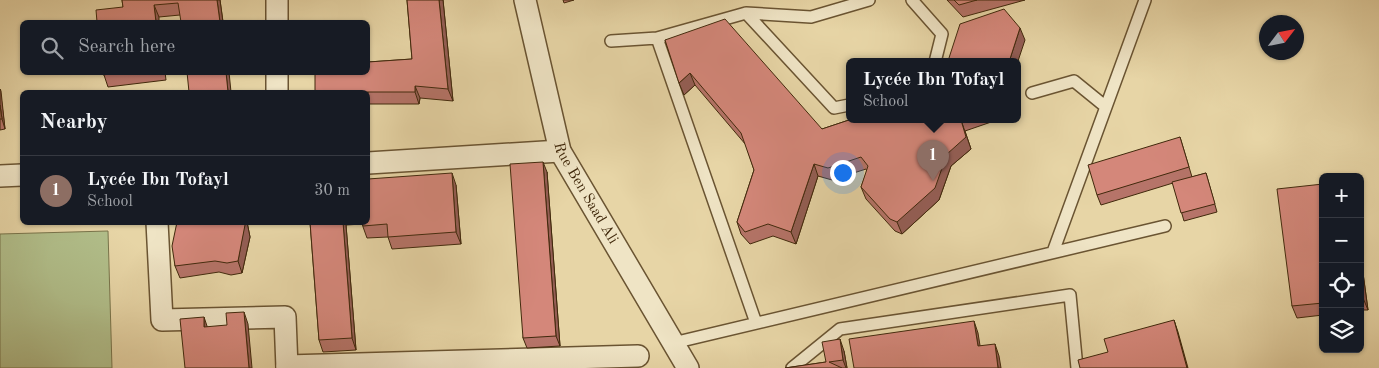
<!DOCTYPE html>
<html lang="en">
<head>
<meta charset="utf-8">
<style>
	body { margin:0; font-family:"Old Standard TT",serif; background:#20242c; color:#f1f3f6 }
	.controls { position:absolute; right:15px; bottom:15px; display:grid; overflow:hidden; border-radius:8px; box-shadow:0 1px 4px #0004 }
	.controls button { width:45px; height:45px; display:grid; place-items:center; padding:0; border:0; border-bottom:1px solid #363941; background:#171b24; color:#f1f3f6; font:25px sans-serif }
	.compass { position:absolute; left:1259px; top:15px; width:45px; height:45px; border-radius:50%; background:#171b24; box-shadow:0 1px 4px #0004; rotate:58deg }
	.you { position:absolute; left:842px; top:172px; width:18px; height:18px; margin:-12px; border:4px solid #fff; border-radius:50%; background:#1a73e8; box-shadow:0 0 0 8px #1a73e833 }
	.badge { display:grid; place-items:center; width:32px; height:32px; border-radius:50%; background:#c59692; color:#fff; font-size:16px; font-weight:700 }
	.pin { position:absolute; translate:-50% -41px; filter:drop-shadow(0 1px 2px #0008) }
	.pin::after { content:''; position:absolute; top:26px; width:18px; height:15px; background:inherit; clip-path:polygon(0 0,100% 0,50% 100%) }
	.popup { position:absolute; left:846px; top:58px; width:175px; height:65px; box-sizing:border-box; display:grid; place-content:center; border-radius:8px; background:#171b24; filter:drop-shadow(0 1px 4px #0005); font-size:16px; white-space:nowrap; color:#9ea1a6 }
	.popup b { font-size:19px; color:#f1f3f6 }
	.popup::after { content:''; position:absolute; left:50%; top:100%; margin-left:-10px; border:10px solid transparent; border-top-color:#171b24 }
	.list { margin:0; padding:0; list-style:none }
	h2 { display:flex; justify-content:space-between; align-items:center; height:65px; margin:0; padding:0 20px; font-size:21px }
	h2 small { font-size:16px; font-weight:400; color:#9ea1a6 }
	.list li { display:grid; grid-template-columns:32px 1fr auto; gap:15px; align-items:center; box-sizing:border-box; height:70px; padding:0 20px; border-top:1px solid #363941 }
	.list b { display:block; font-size:19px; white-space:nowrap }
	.list p { margin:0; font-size:16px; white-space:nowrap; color:#9ea1a6 }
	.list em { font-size:16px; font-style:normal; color:#9ea1a6 }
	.icon { flex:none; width:28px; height:28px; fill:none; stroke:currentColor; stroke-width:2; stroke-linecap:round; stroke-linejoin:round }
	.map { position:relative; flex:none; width:1379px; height:368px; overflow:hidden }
	.search { position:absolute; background:#171b24; box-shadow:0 1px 4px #0004; left:20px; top:20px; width:350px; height:55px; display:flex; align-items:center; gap:12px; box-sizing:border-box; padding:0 18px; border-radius:8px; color:#9ea1a6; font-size:19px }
	.panel { position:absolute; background:#171b24; box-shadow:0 1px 4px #0004; left:20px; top:90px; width:350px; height:135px; border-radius:8px }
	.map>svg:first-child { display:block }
	.green { fill:#b1be8a; stroke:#79744b }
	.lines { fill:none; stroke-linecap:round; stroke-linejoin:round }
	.service-casing { stroke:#6a5432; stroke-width:14 }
	.minor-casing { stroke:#6a5432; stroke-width:24 }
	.service { stroke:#efe4c5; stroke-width:11 }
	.minor { stroke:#efe4c5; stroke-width:21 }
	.wall { fill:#b67469; stroke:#41290c }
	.shaded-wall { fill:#945e55; stroke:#41290c }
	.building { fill:#d4877a; stroke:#41290c }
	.labels { text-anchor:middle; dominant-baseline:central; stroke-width:4; stroke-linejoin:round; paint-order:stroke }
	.street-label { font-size:15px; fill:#41290c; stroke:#efe4c5 }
</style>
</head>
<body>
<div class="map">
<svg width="1379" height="368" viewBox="0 0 1379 368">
	<rect width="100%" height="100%" fill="#e7d5a6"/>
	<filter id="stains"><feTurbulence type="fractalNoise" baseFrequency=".004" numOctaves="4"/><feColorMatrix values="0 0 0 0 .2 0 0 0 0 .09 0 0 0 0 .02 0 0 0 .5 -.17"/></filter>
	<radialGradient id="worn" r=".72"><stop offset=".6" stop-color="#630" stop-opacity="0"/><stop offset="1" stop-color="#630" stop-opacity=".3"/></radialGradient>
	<path class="green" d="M108,231L112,368H0V234Z"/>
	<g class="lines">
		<g class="service-casing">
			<path id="service" d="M912,0L942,34L935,62
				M746,13L834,108L849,105
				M657,38L746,13L811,17L869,0
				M611,41L657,38L756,323
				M1032,93L1074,81L1106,107
				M1053,252L1145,0
				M673,343L1165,226
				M792,368L840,329L1070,295L1077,368"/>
		</g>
		<g class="minor-casing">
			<g id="minor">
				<path d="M277,0V22"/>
				<path id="s1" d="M525,0L560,151L688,368"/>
				<path d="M277,72V92"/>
				<path d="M368,163L560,151"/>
				<path d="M0,176L22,175"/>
				<path d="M157,222L162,320L285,317L287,368"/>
				<path d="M287,366L638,356"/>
			</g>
		</g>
		<use href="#service" class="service"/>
		<use href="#minor" class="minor"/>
	</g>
	<path class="wall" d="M122,0H220L223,22L180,15L159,17L123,7Z
		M407,0H443L453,101L420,98L419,104H368V92H315L368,60V62L412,59Z
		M563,0H574L564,3Z
		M947,0H1025L963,17Z
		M665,40L822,129L849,120H997L965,131L971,149L951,166L939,200L902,234L895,231L866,199L861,187L867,171L866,169L832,180L818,176L796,244L773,236L750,244L741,234L737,222L754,170L746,145L695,85L684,95Z
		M103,72H165L166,80L108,87Z
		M0,89L5,129L0,130Z
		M1180,137L1192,177L1206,173L1217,212L1184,221L1173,183L1101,205L1097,195Z
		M547,172L560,346L527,348L523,338Z
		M1323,184V315L1297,318L1292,306Z
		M456,185L461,244L392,249L388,237L367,238L362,224L346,225L356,350L323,352L319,340L310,222H368Z
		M177,222H247L250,237L242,273L231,275L219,272L180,278L175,266Z
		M1360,251L1368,310H1360Z
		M844,351L847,368H785L826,362Z"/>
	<path class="shaded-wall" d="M217,0H220L223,22H220Z
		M439,0H443L453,101L448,89Z
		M154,5L159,17V22H156Z
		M1020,28L1025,40L1017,64V62H1009Z
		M226,72H229L231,92H228Z
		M690,73L695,85L684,95L679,83Z
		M415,86L420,98L419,104L415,92Z
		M0,89L1,91L5,129L2,119L0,105Z
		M961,120L971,149L951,166L939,200L902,234L897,222L947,154Z
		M543,162L547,172L560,346L556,336Z
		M814,164L818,176L796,244L791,232Z
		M452,173L456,185L461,244L456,232Z
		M245,222H247L250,237L242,273L238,261Z
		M343,222H345L346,225L356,350L352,338Z
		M1360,251L1368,310L1363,298L1360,273Z
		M244,312L248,324L252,368H249Z
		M204,317L208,329L204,327Z
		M1174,320L1178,332L1188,368H1187Z
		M974,321L978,333L982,358L978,346Z
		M840,339L844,351L847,368H846L843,360Z
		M995,344L999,356L1001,368H998Z"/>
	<path class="building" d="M122,0H217L220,22H181L178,3L154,5L156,22H97L96,10L123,7Z
		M407,0H439L448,89L415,86V92H315V72H368V62L412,59Z
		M954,0H977L959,5Z
		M1004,9L1020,28L1009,62H949L948,61L960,24Z
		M725,19L822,129L849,120H961L966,137L947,154L935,188L897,222L890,219L861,187L868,166L861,157L828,168L814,164L791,232L768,224L745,232L737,222L754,170L741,133L690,73L679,83L665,40Z
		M103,72H123L103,75Z
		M187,72H226L228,92H189Z
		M0,105L2,119H0Z
		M1180,137L1189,167L1097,195L1088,165Z
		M543,162L556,336L523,338L510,164Z
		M452,173L456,232L388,237L387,224L363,226L362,222H368V179Z
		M1206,173L1215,204L1181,213L1172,182Z
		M1323,184V303L1292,306L1277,189Z
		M177,222H245V225L238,261L227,263L215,261L175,266L172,246Z
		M310,222H343L352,338L319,340Z
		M1360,273L1363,298H1360Z
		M244,312L249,368H185L180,319L204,317V327L227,325L226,313Z
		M1174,320L1187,368H1080L1078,360L1108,352L1104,339Z
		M974,321L978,346L995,344L998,368H854L849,339Z
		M840,339L843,360L829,362L842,368H785L826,362L822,342Z"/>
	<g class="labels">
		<g class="street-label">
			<text stroke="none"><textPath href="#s1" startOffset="204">Rue Ben Saad Ali</textPath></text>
		</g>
	</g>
	<rect width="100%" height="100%" filter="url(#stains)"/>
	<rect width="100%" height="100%" fill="url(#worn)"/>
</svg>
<div class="controls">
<button>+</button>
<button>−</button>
<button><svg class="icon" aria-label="locate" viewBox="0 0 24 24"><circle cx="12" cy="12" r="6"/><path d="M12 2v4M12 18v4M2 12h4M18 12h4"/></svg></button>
<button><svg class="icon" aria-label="layers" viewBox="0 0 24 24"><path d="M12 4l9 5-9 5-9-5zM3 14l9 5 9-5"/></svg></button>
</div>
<svg class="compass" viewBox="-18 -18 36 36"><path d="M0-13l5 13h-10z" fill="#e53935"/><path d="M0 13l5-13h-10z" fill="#9ea1a6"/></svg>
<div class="you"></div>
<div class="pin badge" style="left:933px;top:181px;background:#8d6e63">1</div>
<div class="popup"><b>Lycée Ibn Tofayl</b>School</div>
<div class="search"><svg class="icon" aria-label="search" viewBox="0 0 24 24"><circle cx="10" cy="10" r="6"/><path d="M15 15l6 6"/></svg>Search here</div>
<section class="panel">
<h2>Nearby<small></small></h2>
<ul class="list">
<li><span class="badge" style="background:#8d6e63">1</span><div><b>Lycée Ibn Tofayl</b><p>School</p></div><em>30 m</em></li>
</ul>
</section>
</div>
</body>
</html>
